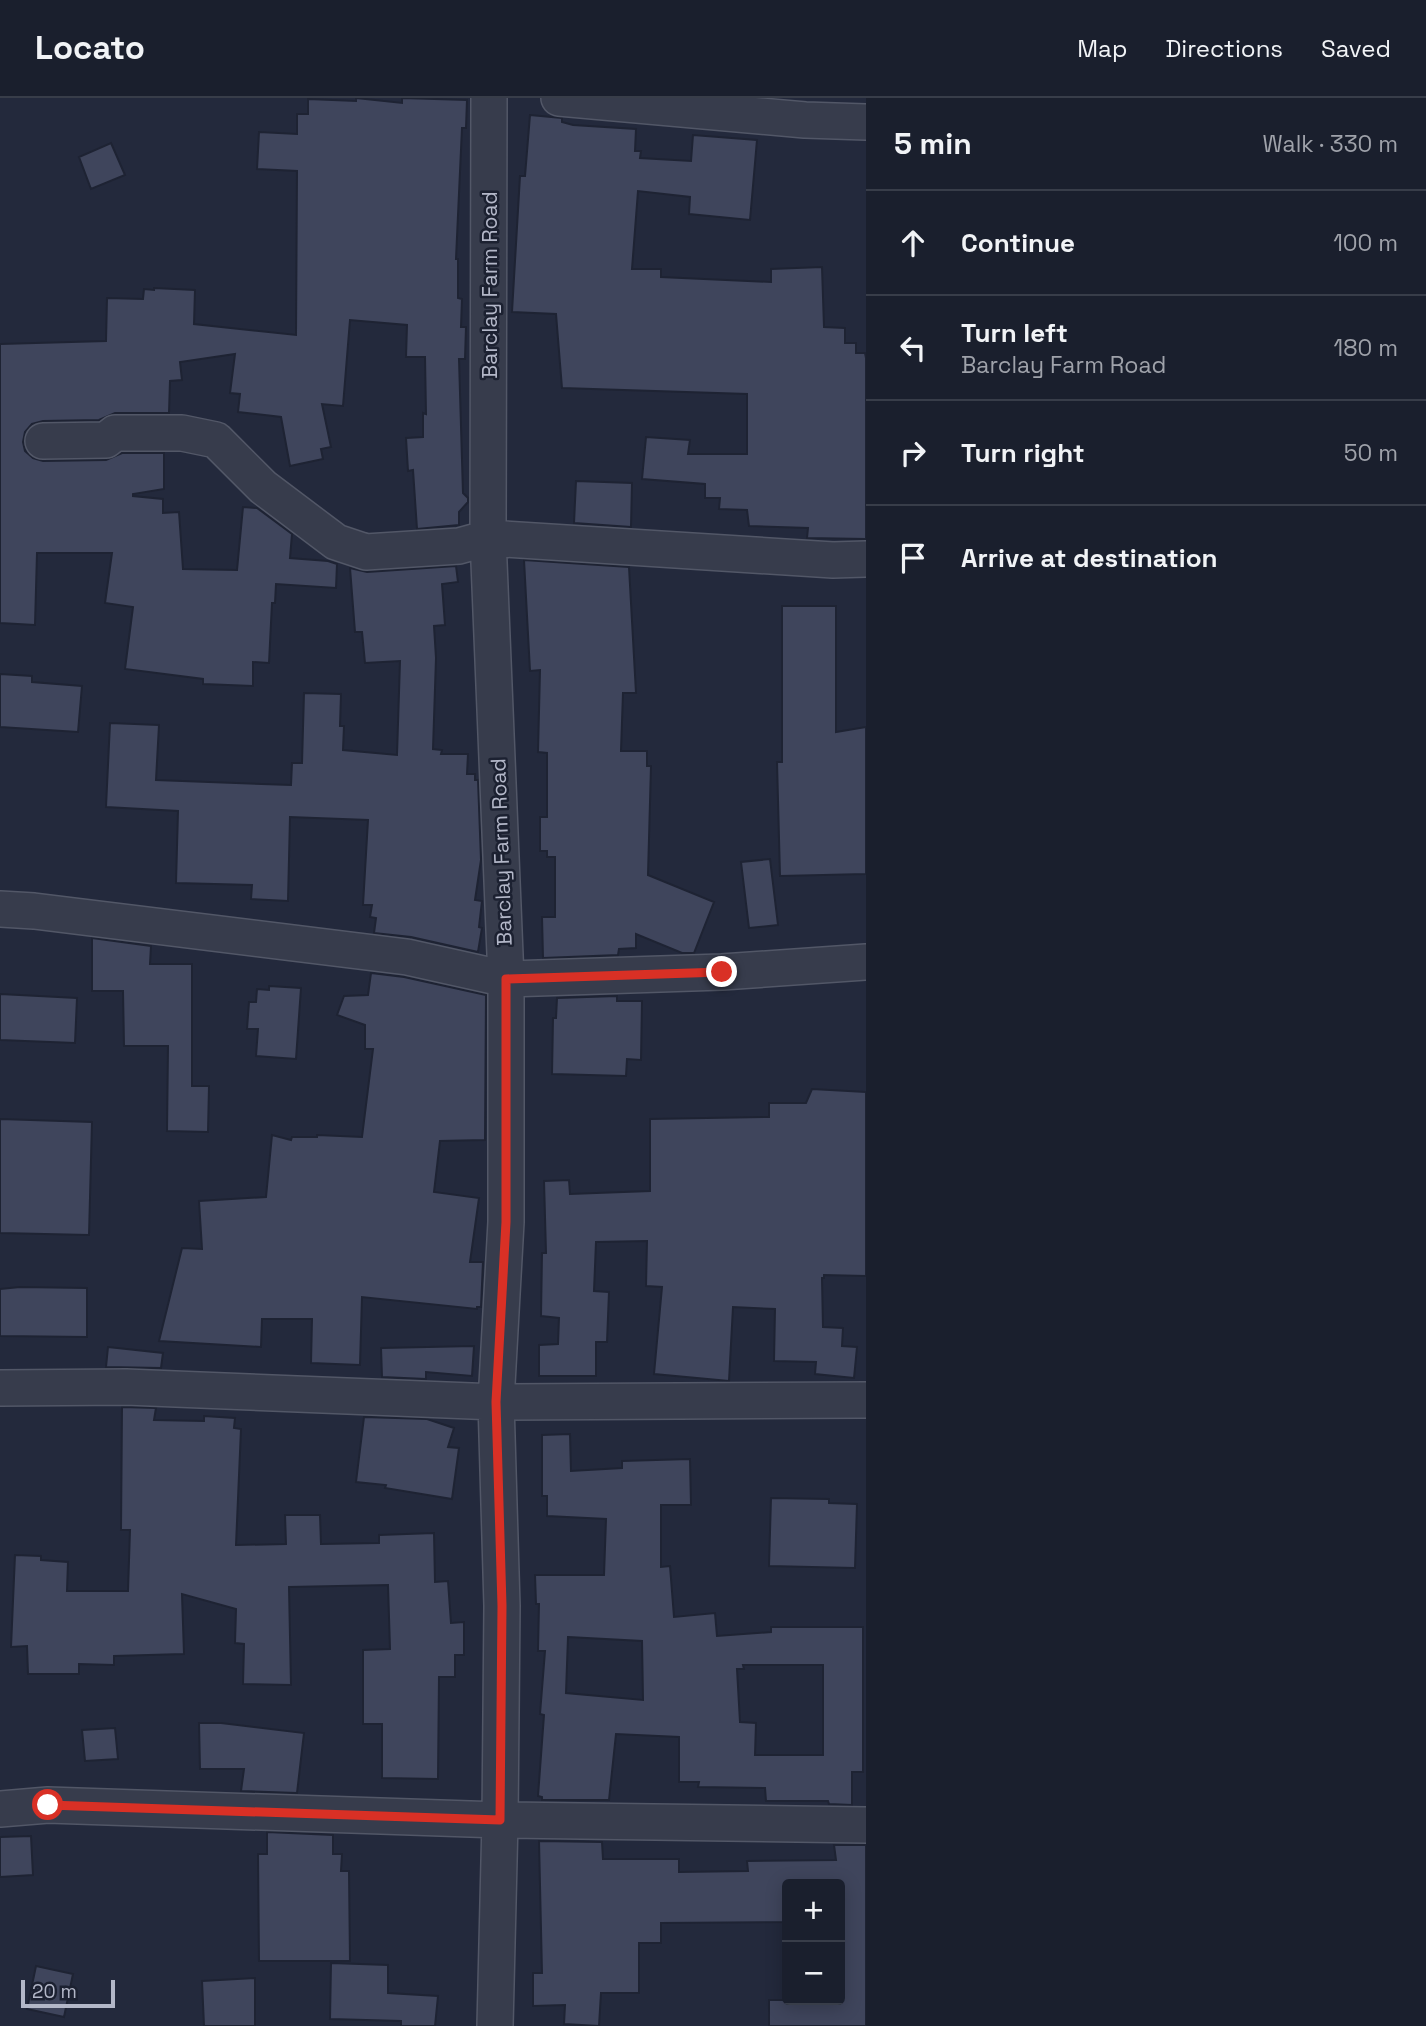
<!DOCTYPE html>
<html lang="en">
<head>
<meta charset="utf-8">
<style>
	body { margin:0; font-family:"Space Grotesk",sans-serif; background:#232735; color:#f1f3f6 }
	.controls { position:absolute; right:21px; bottom:21px; display:grid; overflow:hidden; border-radius:7px; box-shadow:0 4px 18px #0003 }
	.controls button { width:63px; height:63px; display:grid; place-items:center; padding:0; border:0; border-bottom:2px solid #383d49; background:#1a1f2d; color:#f1f3f6; font:35px sans-serif }
	.scale { position:absolute; left:21px; bottom:18px; width:94px; box-sizing:border-box; padding-left:7px; border:4px solid #b3b7c8; border-top:0; font-size:19px; line-height:24px; white-space:nowrap; color:#b3b7c8; -webkit-text-stroke:5px #1c2131; paint-order:stroke }
	.stop { position:absolute; width:21px; height:21px; margin:-16px; border:5px solid #d93025; border-radius:50%; background:#fff }
	.stop.end { background:#d93025; border-color:#fff; box-shadow:0 2px 7px #0008 }
	.list { margin:0; padding:0; list-style:none }
	h2 { display:flex; justify-content:space-between; align-items:center; height:91px; margin:0; padding:0 28px; font-size:30px }
	h2 small { font-size:23px; font-weight:400; color:#9fa2aa }
	.list li { display:grid; grid-template-columns:46px 1fr auto; gap:21px; align-items:center; box-sizing:border-box; height:105px; padding:0 28px; border-top:2px solid #383d49 }
	.list b { display:block; font-size:26px; white-space:nowrap }
	.list p { margin:0; font-size:23px; white-space:nowrap; color:#9fa2aa }
	.list em { font-size:23px; font-style:normal; color:#9fa2aa }
	.icon { flex:none; width:38px; height:38px; fill:none; stroke:currentColor; stroke-width:2; stroke-linecap:round; stroke-linejoin:round }
	.map { position:relative; flex:none; width:866px; height:1928px; overflow:hidden }
	header { display:flex; align-items:center; gap:42px; box-sizing:border-box; height:98px; padding:0 35px; background:#1a1f2d; border-bottom:2px solid #383d49 }
	header strong { font-size:33px }
	nav { display:flex; gap:38px; margin-inline-start:auto; font-size:24px }
	main { display:flex }
	aside { flex:1; background:#1a1f2d }
	.map>svg:first-child { display:block }
	.building { fill:#3f455c; stroke:#1e2333; stroke-width:2; fill-rule:evenodd }
	.lines { fill:none; stroke-linecap:round; stroke-linejoin:round }
	.minor-casing { stroke:#525767; stroke-width:38 }
	.minor { stroke:#373c4c; stroke-width:35 }
	.route { stroke:#d93025; stroke-width:9 }
	.labels { text-anchor:middle; dominant-baseline:central; stroke-width:5; stroke-linejoin:round; paint-order:stroke }
	.street-label { font-size:21px; fill:#b3b7c8; stroke:#1c2131 }
</style>
</head>
<body>
<header>
<strong>Locato</strong>
<nav><a>Map</a><a>Directions</a><a>Saved</a></nav>
</header>
<main>
<div class="map">
<svg width="866" height="1928" viewBox="0 0 866 1928">
	<rect width="100%" height="100%" fill="#23293c"/>
	<path class="building" d="M356,0L402,5V0L467,2L466,30H462L456,161H458V200L462,201L461,229H466L465,261H459L463,395L468,400V404L459,414V427L417,431L413,372L408,373L406,340L423,339V315L426,316L425,259H406L407,227L350,222L343,308L322,306L331,349L321,351L323,361L290,368L281,319L238,314L240,296L230,295L235,256L180,264L182,282L170,283L169,315H115L99,322L43,323L32,326L25,334L23,344L25,353L33,360L43,363L106,362L122,355H164V391L133,396V398L163,401V415L179,414L183,471L237,472L243,409L257,410L292,436L290,460L328,463L337,466L336,490L276,486L275,505H272L269,565L253,564V588L203,586V581L125,571L133,509L105,505L112,455H37L35,527L0,525V246L106,243L107,200L143,201L144,191L154,192V190L195,192L194,226L296,237L297,73L257,71L259,34L297,36V16H308V1L356,3Z
		M530,17L562,20V24L573,27L636,31L635,53H641L640,60L691,63L693,37L757,42L750,122L689,116L690,99L638,93L632,171H661V179L771,184V171L822,169L824,229L845,230V245H856V255H865L866,260V441L807,440L808,430L749,428L747,412L719,411L720,400H705V386L642,381L646,339L690,342L688,356H747V296L562,290L556,216L512,214L520,78H525Z
		M111,45L125,77L91,91L79,59Z
		M576,383L632,385L631,429L574,425Z
		M524,462L629,469L636,595H623L621,653H647V668H651L648,777L714,804L694,855H682L636,836V850L619,851L618,857L543,860L542,819H555V759H547V753H540V719H547V655L538,654L540,572L530,573Z
		M456,468L458,484L442,486L445,527L434,528L436,560L433,651L442,652L441,656H468L467,676H475V682H478L481,762L475,802L482,803L479,829L482,830L478,854L411,839L374,835L376,820L370,819L372,807H363L368,722L290,719L288,803L251,801L252,787L176,785L178,713L106,709L110,625L159,627L156,682L291,687L292,665H302L304,595L341,596L340,628H344L343,652L397,657L400,563L365,565L362,534H355L350,470L367,474Z
		M782,508H836V634L866,629V776L780,778L777,664H782Z
		M0,576L32,578V584L82,588L78,634L0,629Z
		M770,761L778,827L749,830L741,764Z
		M92,840L151,848L150,866H192V988H209L208,1034L167,1033L168,948H124L123,893H92Z
		M371,875L404,879L486,897L485,1042L440,1043L434,1094L479,1100L470,1164H483L481,1209H477V1211L362,1199L360,1267L311,1265L312,1221H262L261,1249L159,1243L182,1150L202,1151L199,1103L266,1099L272,1037L291,1042L292,1039H317V1037L362,1039L373,951H365V927L337,917L344,898L368,897Z
		M269,888L301,890L296,961L256,958L258,931H247L249,904H256L257,891L269,892Z
		M0,896L77,900L75,945L0,942Z
		M617,898V903H642L641,962L627,961L626,978L552,976L553,920H556L557,900Z
		M812,991L866,994V1178L824,1177V1180H822L823,1229L843,1230L842,1248L857,1249L854,1280L815,1276L816,1264L774,1263L775,1211L733,1209L729,1283L654,1276L662,1189L646,1188L647,1143L596,1144L594,1193L609,1194L607,1244H596V1278H539V1247L558,1246L559,1220L541,1218L542,1155H546L544,1083L569,1082L570,1096L650,1093V1021L769,1019V1005H806Z
		M0,1021L92,1024L89,1137L0,1135Z
		M20,1189L87,1190V1239L0,1238V1191Z
		M474,1248L472,1278L426,1274V1281L382,1279L381,1250Z
		M108,1249L163,1255L161,1270L106,1269Z
		M122,1309L156,1310L154,1322L204,1323V1318L235,1320L234,1330L241,1331L236,1447L286,1446L285,1417H320L321,1446L379,1445V1437L434,1435L435,1484L448,1483L451,1525L464,1524V1557H455V1579H439L438,1681L382,1680V1626H363V1552L390,1551L388,1487L289,1489L291,1587L243,1586L244,1546L235,1545L236,1511L182,1496L184,1556L114,1558V1567L79,1566V1576H28L27,1548L11,1549L15,1457L41,1458V1462L68,1464L67,1493H128L130,1432H121Z
		M364,1319L427,1321L454,1330L448,1349L459,1350L452,1401L385,1390L386,1387L356,1384Z
		M570,1336L571,1373L622,1370V1363L690,1361L691,1407H661V1469L670,1468L674,1519L715,1515L717,1538L771,1534V1529H863V1674H852V1707L829,1706L828,1703H766L765,1690L698,1689L699,1684H679V1639L616,1636L609,1702H542V1699L538,1698L544,1617L540,1616L545,1553H538L539,1506H536L535,1477H604L606,1421L547,1418V1398H542V1337ZM568,1539L642,1543L643,1602L566,1595ZM743,1567H823V1657H755L756,1625L740,1624L737,1571H744Z
		M771,1400L829,1401V1405L857,1406L855,1470L769,1468Z
		M199,1625H221L304,1635L297,1695L241,1693L244,1671H200Z
		M115,1630L118,1661L85,1663L82,1632Z
		M267,1734L333,1737V1756H342L341,1773H349L350,1863H259L258,1756H267Z
		M31,1738L33,1777L0,1779V1739Z
		M539,1743L602,1744L603,1761H679V1774L748,1773L747,1763L836,1762L834,1747H866V1928H769V1902H840V1786H787V1824L661,1825V1845H639V1895H601L599,1928L564,1926L565,1907L533,1908V1875H542Z
		M331,1865L388,1867V1895L438,1898L435,1928H401V1923L330,1921Z
		M36,1868L73,1876L64,1919L27,1911Z
		M255,1880V1928H204L202,1883Z"/>
	<g class="lines">
		<g class="minor-casing">
			<path id="minor" d="M489,0L488,440L506,881V1124L496,1304L502,1508L500,1722L495,1928
				M559,0L805,22L866,24
				M43,343L106,342L115,335H182L216,342L263,389L336,444L366,454L459,448L488,440L833,462L866,461
				M0,811L34,813L407,859L506,881L722,874L866,864
				M0,1290L126,1289L496,1304L866,1302
				M0,1711L48,1707L500,1722L866,1727"/>
		</g>
		<use href="#minor" class="minor"/>
	</g>
	<g class="lines">
		<path class="route" d="M48,1707L500,1722L502,1508L496,1304L506,1124V881L722,874"/>
	</g>
	<g class="labels">
		<g class="street-label">
			<text transform="translate(489 187) rotate(-90)">Barclay Farm Road</text>
			<text transform="translate(501 754) rotate(-92)">Barclay Farm Road</text>
		</g>
	</g>
</svg>
<div class="controls">
<button>+</button>
<button>−</button>
</div>
<div class="scale">20 m</div>
<div class="stop" style="left:48px;top:1707px"></div>
<div class="stop end" style="left:722px;top:874px"></div>
</div>
<aside>
<h2>5 min<small>Walk · 330 m</small></h2>
<ul class="list">
<li><svg class="icon" aria-label="ahead" viewBox="0 0 24 24"><path d="M12 20V5M6 11l6-6 6 6"/></svg><div><b>Continue</b></div><em>100 m</em></li>
<li><svg class="icon" aria-label="left" viewBox="0 0 24 24"><path d="M17 20v-9H6M10 6l-5 5 5 5"/></svg><div><b>Turn left</b><p>Barclay Farm Road</p></div><em>180 m</em></li>
<li><svg class="icon" aria-label="right" viewBox="0 0 24 24"><path d="M7 20v-9h11M14 6l5 5-5 5"/></svg><div><b>Turn right</b></div><em>50 m</em></li>
<li><svg class="icon" aria-label="arrive" viewBox="0 0 24 24"><path d="M6 21V4h12l-3 4 3 4H6"/></svg><div><b>Arrive at destination</b></div></li>
</ul>
</aside>
</main>
</body>
</html>
